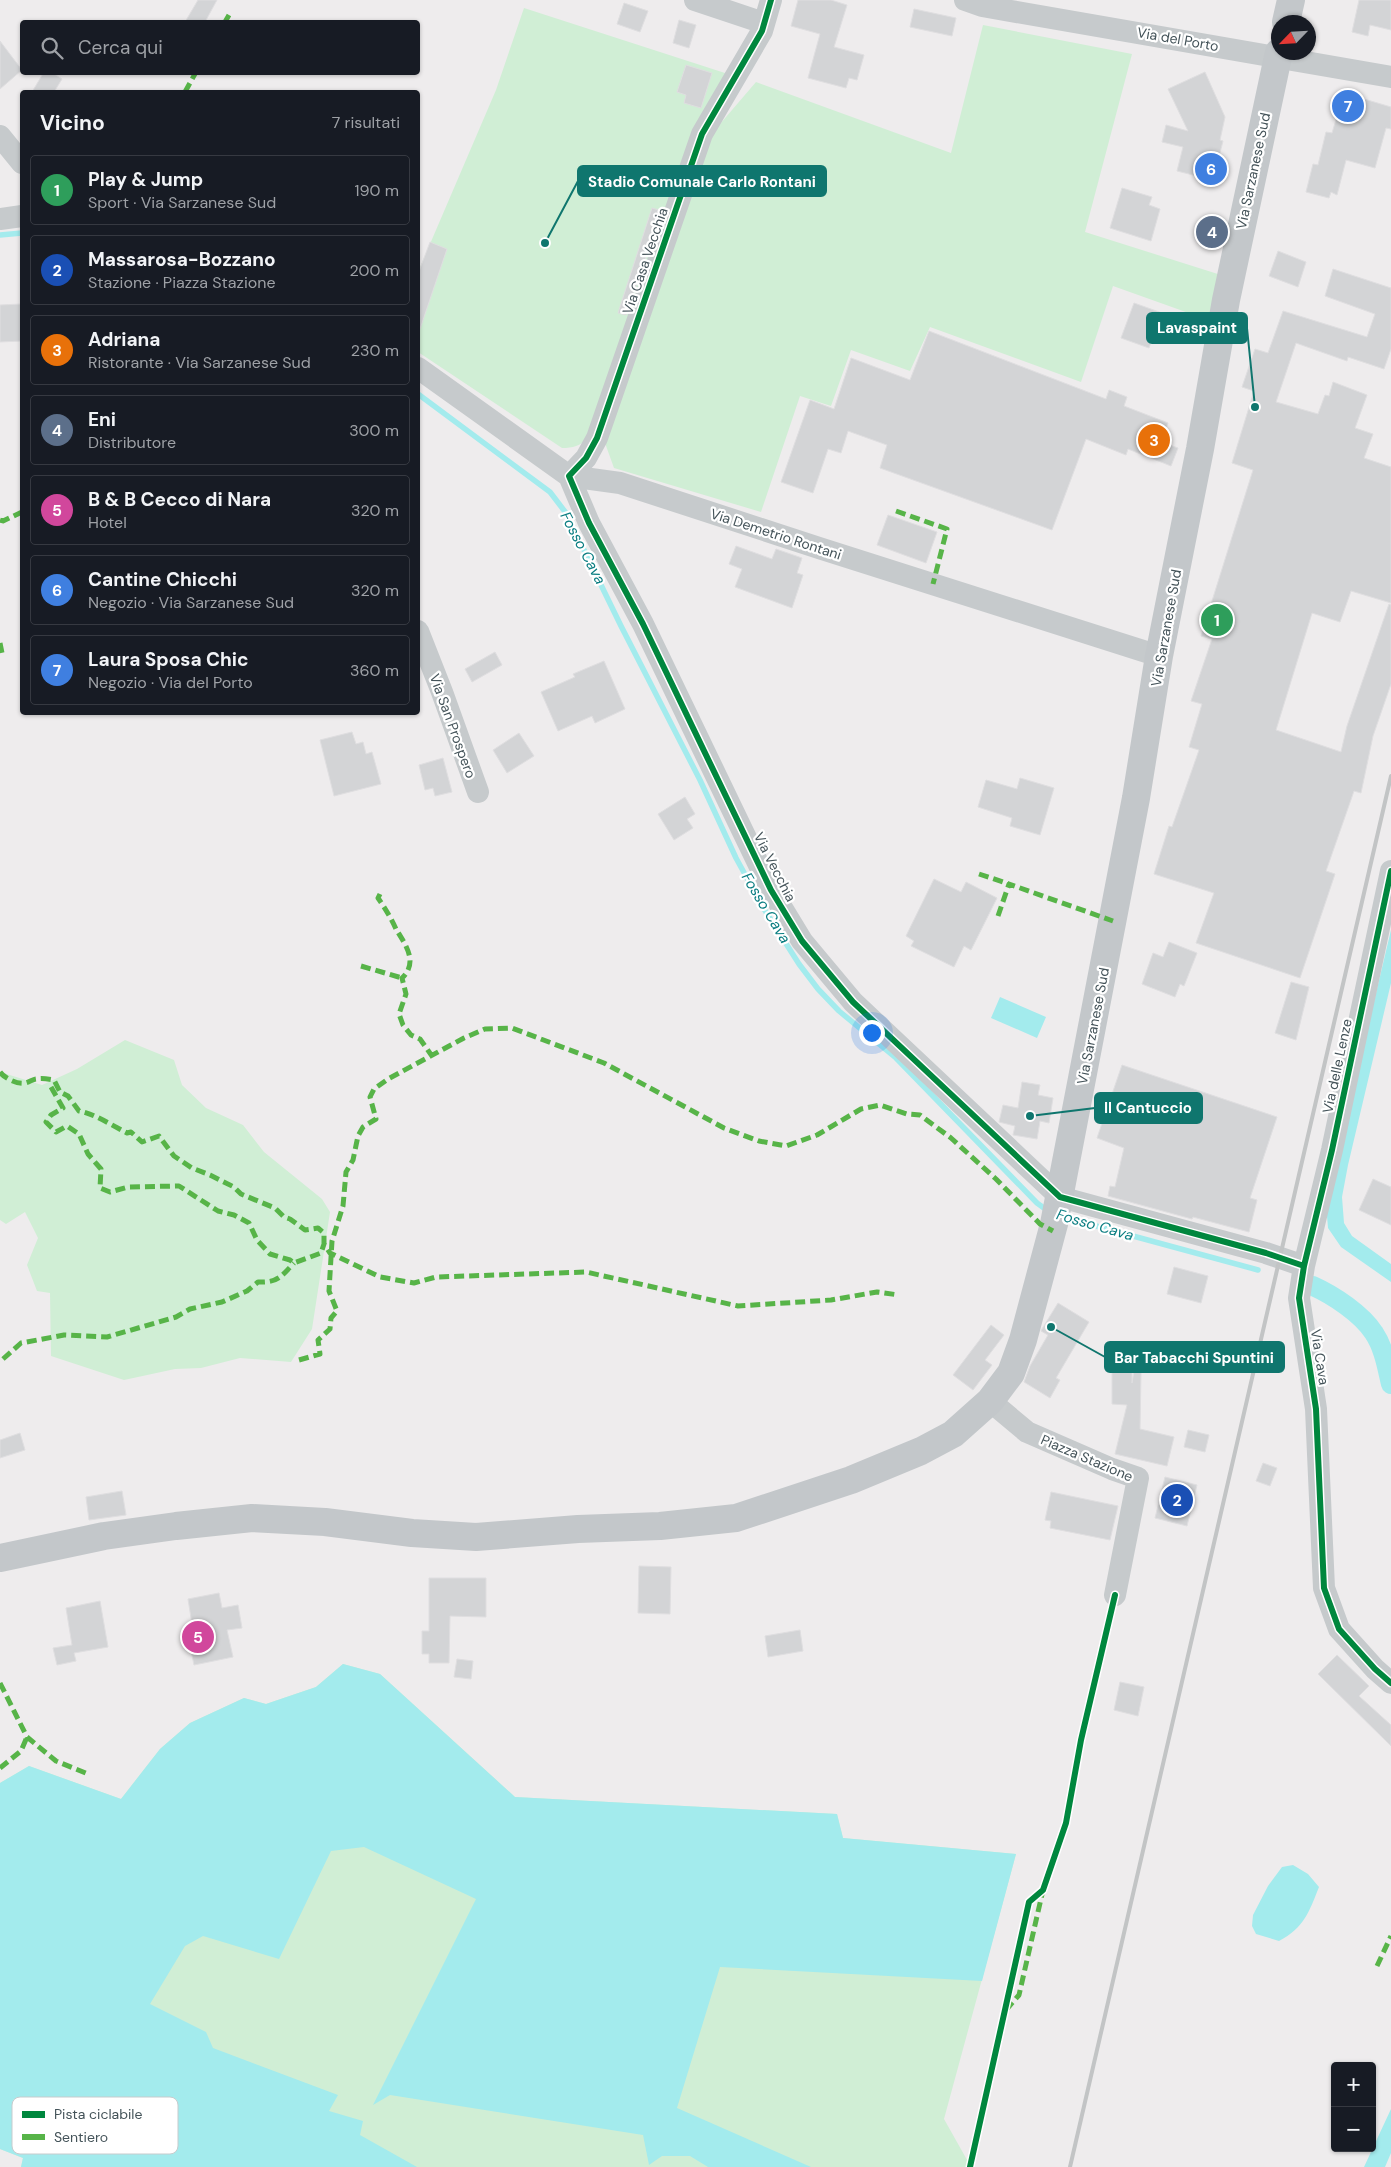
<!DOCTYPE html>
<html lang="it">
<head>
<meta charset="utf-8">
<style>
	body { margin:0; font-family:"DM Sans",sans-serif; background:#20242c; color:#f1f3f6 }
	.controls { position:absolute; right:15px; bottom:15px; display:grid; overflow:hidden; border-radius:5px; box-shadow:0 1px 4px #0004 }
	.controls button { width:45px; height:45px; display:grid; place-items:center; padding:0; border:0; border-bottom:1px solid #363941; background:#171b24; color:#f1f3f6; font:25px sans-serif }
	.compass { position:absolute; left:1271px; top:15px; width:45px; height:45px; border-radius:50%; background:#171b24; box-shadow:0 1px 4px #0004; rotate:245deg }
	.you { position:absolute; left:871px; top:1032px; width:18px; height:18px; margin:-12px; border:4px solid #fff; border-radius:50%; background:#1a73e8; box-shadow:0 0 0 8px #1a73e833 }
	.badge { display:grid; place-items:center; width:32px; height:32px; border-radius:50%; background:#80898d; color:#fff; font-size:16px; font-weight:700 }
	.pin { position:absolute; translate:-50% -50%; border:2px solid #fff; box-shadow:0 1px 5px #0006 }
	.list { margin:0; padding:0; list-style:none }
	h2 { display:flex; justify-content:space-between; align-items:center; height:65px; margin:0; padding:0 20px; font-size:21px }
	h2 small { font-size:16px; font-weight:400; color:#9ea1a6 }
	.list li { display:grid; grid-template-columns:32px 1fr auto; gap:15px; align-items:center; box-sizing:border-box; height:70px; margin:0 10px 10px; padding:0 10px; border:1px solid #363941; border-radius:5px }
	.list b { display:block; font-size:19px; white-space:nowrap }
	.list p { margin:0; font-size:16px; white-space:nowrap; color:#9ea1a6 }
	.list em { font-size:16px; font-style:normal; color:#9ea1a6 }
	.icon { flex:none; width:28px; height:28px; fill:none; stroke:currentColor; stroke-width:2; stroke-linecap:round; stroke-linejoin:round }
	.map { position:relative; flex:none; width:1391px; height:2167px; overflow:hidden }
	.search { position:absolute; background:#171b24; box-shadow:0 1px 4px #0004; left:20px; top:20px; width:400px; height:55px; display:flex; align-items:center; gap:12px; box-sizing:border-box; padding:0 18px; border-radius:5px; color:#9ea1a6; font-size:19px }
	.panel { position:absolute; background:#171b24; box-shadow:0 1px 4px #0004; left:20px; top:90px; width:400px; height:625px; border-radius:5px }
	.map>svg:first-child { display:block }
	.green { fill:#d0eed5 }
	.water { fill:#a3ebed }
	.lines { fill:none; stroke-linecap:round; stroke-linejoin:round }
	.stream { stroke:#a3ebed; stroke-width:5.5 }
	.canal { stroke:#a3ebed; stroke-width:20 }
	.building { fill:#d3d4d6; stroke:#dfdee0 }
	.street { stroke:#c6cacc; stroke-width:22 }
	.primary { stroke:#c3c7ca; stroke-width:28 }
	.rail { stroke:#c2c4c5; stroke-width:4 }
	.quiet { stroke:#57b448; stroke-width:5; stroke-dasharray:10 5; stroke-linecap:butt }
	.cycleway-casing { stroke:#fff; stroke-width:9 }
	.cycleway { stroke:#00873e; stroke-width:6 }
	.labels { text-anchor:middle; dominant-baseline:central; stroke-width:4.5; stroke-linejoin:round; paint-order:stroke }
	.street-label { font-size:14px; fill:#445359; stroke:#fff }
	.water-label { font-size:15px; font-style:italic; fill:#0b7e82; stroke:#fff }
	.key { fill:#fff; stroke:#c7cbcd; stroke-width:1 }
	.key-label { font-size:14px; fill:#445359 }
	.leader { fill:none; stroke:#0f766e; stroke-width:2 }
	.callout-dot { fill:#0f766e; stroke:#fff; stroke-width:2 }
	.callout { fill:#0f766e; stroke:#0f766e; stroke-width:2 }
	.callout-label { font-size:15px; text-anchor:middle; font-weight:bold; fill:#fff }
</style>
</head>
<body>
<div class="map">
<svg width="1391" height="2167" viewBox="0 0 1391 2167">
	<rect width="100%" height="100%" fill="#eeeced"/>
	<path class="green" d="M524,8L728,74L588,438C580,446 573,448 562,448L418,352V272L496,90Z
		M983,25L1132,54L1085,232L1221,275L1211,321L1113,286L1081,382L930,327L910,371L851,350L831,406L800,396L761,512L614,468L605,443L708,138L756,82L951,153Z
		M125,1040L174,1060L182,1085L206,1108L243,1125L264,1152L322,1199L330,1212L312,1329L291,1362L240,1358L201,1368L175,1369L124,1380L51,1356L50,1293L37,1291L27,1265L38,1238L25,1212L6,1224L0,1220V1072L42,1085L77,1069Z
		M343,1664L380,1674L515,1797L837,1814L843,1838L1016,1854L944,2119L971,2167H21L23,2158L0,2149V1783L29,1766L121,1799L160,1749L190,1723L244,1698L266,1704L316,1687Z"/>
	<path class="water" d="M1391,930V983L1348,1165L1342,1197L1344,1223L1352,1236L1391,1264V1282L1341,1247L1328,1228L1326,1204Z
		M1000,997L1046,1017L1037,1038L991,1018Z
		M343,1664L380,1674L515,1797L837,1814L843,1838L1016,1854L982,1981L720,1967L677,2108L811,2167H708L690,2156H662L649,2165L643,2135L390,2095L373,2105L476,1899L364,1847L331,1851L279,1959L203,1936L185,1946L150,2004L206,2032L213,2048L338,2095L329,2111L363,2121L360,2135L417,2167H21L23,2158L0,2149V1783L29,1766L121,1799L160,1749L190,1723L244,1698L266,1704L316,1687Z
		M1293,1865L1308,1874L1319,1887C1309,1912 1304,1928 1279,1941L1256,1934L1252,1926L1253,1915L1268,1886L1282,1867Z
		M1391,2109V2153L1385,2167H1364Z"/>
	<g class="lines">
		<path class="stream" d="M0,235L22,233
			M418,394L550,492L566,513L621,626L700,780L736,858L764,909L799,964L818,989L839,1011L896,1058L1037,1203L1048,1211
			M1063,1217L1258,1270"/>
		<path class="canal" d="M1313,1286C1333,1295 1362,1314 1374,1333C1384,1348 1387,1367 1391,1384"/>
	</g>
	<path class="building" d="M198,0H217L205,22H185Z
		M798,0H831L847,5L834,47L864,55L857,80L849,78L846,88L808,78L820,34L791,26Z
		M1359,0H1391V30L1370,25L1368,36L1352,32Z
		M624,3L648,11L640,32L617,24Z
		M914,9L956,18L952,36L910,27Z
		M679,20L696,25L689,48L673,43Z
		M0,41L22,70L0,89Z
		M686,65L712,73L701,108L684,103L686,95L677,92Z
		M44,72H51L62,79L54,92H32Z
		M1205,72L1225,117L1220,140L1223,141L1213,180L1177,171L1183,147L1162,142L1166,125L1188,131L1168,89Z
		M1344,93L1391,107V129L1386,128L1375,168L1346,160L1337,195L1331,192L1329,198L1306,192L1313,164L1318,165L1326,132L1332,133Z
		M1122,188L1152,197L1149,205L1160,209L1151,241L1110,228Z
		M652,208L662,211L626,315L618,313Z
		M430,242L447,249L420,329L418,328V274Z
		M1278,251L1306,262L1298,287L1269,276Z
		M1333,269L1391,288V349L1384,369L1348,357L1347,361L1296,343L1276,402L1318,414L1325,395L1329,396L1333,382L1367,395L1355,428L1373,434L1364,458L1391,467V603L1351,591L1340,622L1312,613L1276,730L1341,752L1347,726L1389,604L1391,605V684L1373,736L1361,793L1354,791L1326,871L1335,874L1300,978L1196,943L1214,893L1154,874L1169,826L1172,827L1199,750L1189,747L1202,704L1191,701L1212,639L1201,636L1253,470L1232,463L1254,391L1242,387L1255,349L1268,353L1283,311L1367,337L1375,314L1325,296Z
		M1134,303L1162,313L1149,348L1121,338Z
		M21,304L22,341L0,342V305Z
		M929,331L1106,399L1109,390L1127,397L1124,406L1168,423L1161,442L1178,448L1171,466L1128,449L1126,455L1086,439L1052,530L880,468L887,445L848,431L841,453L828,449L813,493L781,482L810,400L834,409L851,358L910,380Z
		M888,515L937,532L926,563L877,545Z
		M736,546L772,559L776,549L802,558L797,573L803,575L792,608L735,587L742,569L729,564Z
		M495,652L502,665L472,682L465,669Z
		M604,661L625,709L595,723L592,716L558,731L541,692L575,677L573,674Z
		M352,732L356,744L363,742L366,754L372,752L381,784L334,796L320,740Z
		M519,733L534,756L507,773L493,750Z
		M443,758L452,792L435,796L433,788L425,790L419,765Z
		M1020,778L1054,788L1040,835L1010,826L1012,818L978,807L986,780L1017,789Z
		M685,797L695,814L687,819L693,828L674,840L658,814Z
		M934,879L961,892L966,882L997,898L971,950L964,946L954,967L911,946L914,941L906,936Z
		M1169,942L1197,953L1184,986L1180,984L1175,997L1142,984L1153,953L1163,957Z
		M1291,982L1309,987L1296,1040L1275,1033Z
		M1122,1065L1277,1117L1250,1198L1257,1200L1249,1232L1193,1217L1192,1219L1108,1196L1110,1186L1115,1187L1124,1148L1097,1138Z
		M1022,1082L1040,1085L1038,1095L1053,1098L1049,1123L1040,1121L1037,1139L1013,1135L1015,1126L999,1122L1003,1105L1018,1108Z
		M1373,1179L1391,1187V1225L1359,1210Z
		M1174,1267L1208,1276L1201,1303L1167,1294Z
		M1058,1303L1089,1322L1056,1378L1060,1380L1050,1398L1024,1382L1030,1366L1048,1335L1041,1331L1042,1329Z
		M991,1325L1004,1335L985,1360L992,1365L973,1390L953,1375Z
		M1112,1367H1132V1383L1134,1371L1141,1372L1140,1429L1174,1437L1167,1466L1115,1454L1127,1405L1112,1404Z
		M1188,1430L1209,1435L1205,1452L1184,1447Z
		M20,1433L25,1450L0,1458V1440Z
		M1263,1463L1277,1468L1270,1486L1256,1481Z
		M1165,1477L1197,1485L1187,1526L1155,1518Z
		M122,1491L126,1515L89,1520L86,1497Z
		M1051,1492L1118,1506L1110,1540L1050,1528L1051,1521L1045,1520Z
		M639,1566L671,1567L670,1614L638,1613Z
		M429,1578H486V1617L450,1616L449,1663H429V1654H422V1631H429Z
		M219,1593L222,1608L238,1605L242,1628L227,1630L233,1657L194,1665L186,1626L192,1624L188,1599Z
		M100,1601L108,1647L74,1653L76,1661L57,1665L53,1648L72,1645L66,1608Z
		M800,1630L803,1651L768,1657L765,1636Z
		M1337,1655L1369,1686L1359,1696L1391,1725V1746L1318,1674Z
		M457,1659L473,1661L471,1679L454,1677Z
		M1120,1682L1144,1687L1138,1716L1114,1710Z"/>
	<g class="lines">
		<path class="street" d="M695,0L764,23
			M771,0L762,31L702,134L597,438L586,458L569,476L589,523L643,624L771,890L802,941L853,1002L1060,1197L1266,1253L1304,1266
			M965,0L982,6L1391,77
			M0,136L22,163
			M0,219L22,216
			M418,368L569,476L620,483L819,548L1159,656
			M418,631L442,692L478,792
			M1391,871L1332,1150L1304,1266L1299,1298L1316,1409L1324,1588L1339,1629L1375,1669L1391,1683
			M990,1401L1027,1432L1112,1469L1138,1478L1115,1595"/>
		<path class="primary" d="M1286,22L1291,0
			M0,1558L104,1536L176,1526L252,1518L325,1522L412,1533L476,1537L578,1529L660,1526L736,1518L851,1480L921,1451L953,1434L990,1401L1011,1373L1023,1340L1054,1224L1136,798L1159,656L1200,449L1226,300L1279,52"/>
		<path class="rail" d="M1070,2167L1391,776"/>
		<path class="quiet" d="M225,22L229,15
			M185,92L196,72
			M896,511L947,529L933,584
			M0,520L3,521L22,512
			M0,643L2,653
			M202,712V714
			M979,874L1009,884
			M380,894L378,898C385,908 391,918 396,929C405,944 419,962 402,978L406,994L399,1014L403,1025L411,1035L420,1039L432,1056
			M998,916L1009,884L1113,921
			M361,966L402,978
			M0,1072C4,1078 18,1085 25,1083C30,1082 33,1079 37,1079C42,1078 48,1079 54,1080L60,1092L68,1096L79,1111C93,1113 113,1126 127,1133L131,1132L142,1142L159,1136L174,1156L192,1168L210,1175L234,1187L241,1194L275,1208L284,1217L290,1219L305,1230L318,1228L324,1233V1244L330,1253L380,1277L414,1283L436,1277L586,1272L738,1306L831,1300L877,1292L899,1295
			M51,1087L63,1108L51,1115L46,1122L56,1132L67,1126L79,1134L88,1154L101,1169L100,1188L110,1192L128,1187L179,1186L218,1211L234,1215L249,1223L257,1240L270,1254L290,1260L294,1263L321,1253L324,1244
			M3,1359L21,1343L64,1335L107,1337L176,1317L190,1309L222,1302L247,1291L258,1282C277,1283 281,1277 294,1263
			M299,1360L320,1354L318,1340L330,1329L331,1318L337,1311L329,1291L332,1241L343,1206L346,1172L353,1160L358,1136L363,1127L376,1119L370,1097L374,1089L388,1079L464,1038L485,1029L512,1028L604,1063L724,1128L759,1141L786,1146L817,1135L861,1109L880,1105L907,1114L920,1115L951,1138L996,1179L1040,1224L1053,1231
			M0,1683L27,1737L56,1761L88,1774
			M0,1768L21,1751L27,1737
			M1377,1966L1391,1936
			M1006,2010L1019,1995L1043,1890"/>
		<g class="cycleway-casing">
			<path id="cycleway" d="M771,0L762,31L702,134L597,438L586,458L569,476L589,523L643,624L771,890L802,941L853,1002L1060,1197L1266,1253L1304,1266
				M1391,871L1332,1150L1304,1266L1299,1298L1316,1409L1324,1588L1339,1629L1375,1669L1391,1683
				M970,2167L1029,1902L1043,1890L1066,1823L1081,1740L1115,1595"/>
		</g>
		<use href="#cycleway" class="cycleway"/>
	</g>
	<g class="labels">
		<g class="street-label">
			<text transform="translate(1178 39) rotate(10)">Via del Porto</text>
			<text transform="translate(1253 171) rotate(-78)">Via Sarzanese Sud</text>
			<text transform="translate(645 261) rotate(-71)">Via Casa Vecchia</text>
			<text transform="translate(776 534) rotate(18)">Via Demetrio Rontani</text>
			<text transform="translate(1166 628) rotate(-80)">Via Sarzanese Sud</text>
			<text transform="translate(453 726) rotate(70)">Via San Prospero</text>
			<text transform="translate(775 867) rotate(63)">Via Vecchia</text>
			<text transform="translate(1093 1026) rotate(-79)">Via Sarzanese Sud</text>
			<text transform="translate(1337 1066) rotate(-78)">Via delle Lenze</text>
			<text transform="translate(1320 1357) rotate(81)">Via Cava</text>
			<text transform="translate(1087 1458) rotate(23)">Piazza Stazione</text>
		</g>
		<g class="water-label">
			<text transform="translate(583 548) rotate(62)">Fosso Cava</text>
			<text transform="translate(766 908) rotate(59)">Fosso Cava</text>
			<text transform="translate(1095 1225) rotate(16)">Fosso Cava</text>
		</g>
	</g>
	<rect x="12" y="2097" width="166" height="57" rx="8" class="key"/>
	<rect x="22" y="2111" width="23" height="7" fill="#00873e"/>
	<rect x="22" y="2134" width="23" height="6" fill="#57b448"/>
	<g class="key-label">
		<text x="54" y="2119">Pista ciclabile</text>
		<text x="54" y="2142">Sentiero</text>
	</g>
	<path class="leader" d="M545 243L578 181M1255 407L1247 328M1030 1116L1095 1108M1051 1327L1105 1357"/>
	<g class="callout-dot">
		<circle cx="545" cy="243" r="5"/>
		<circle cx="1255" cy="407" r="5"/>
		<circle cx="1030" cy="1116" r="5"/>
		<circle cx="1051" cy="1327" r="5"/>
	</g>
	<g class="callout">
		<rect x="578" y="166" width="248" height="30" rx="5"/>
		<rect x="1147" y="313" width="100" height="30" rx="5"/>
		<rect x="1095" y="1093" width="107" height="30" rx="5"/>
		<rect x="1105" y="1342" width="179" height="30" rx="5"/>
	</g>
	<g class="callout-label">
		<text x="702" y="187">Stadio Comunale Carlo Rontani</text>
		<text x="1197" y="333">Lavaspaint</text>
		<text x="1148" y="1113">Il Cantuccio</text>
		<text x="1194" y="1363">Bar Tabacchi Spuntini</text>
	</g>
</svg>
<div class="controls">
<button>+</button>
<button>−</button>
</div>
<svg class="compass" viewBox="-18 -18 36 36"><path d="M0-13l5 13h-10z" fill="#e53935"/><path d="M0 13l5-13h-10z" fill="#9ea1a6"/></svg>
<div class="you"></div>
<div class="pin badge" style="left:1217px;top:620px;background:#2e9e5b">1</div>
<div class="pin badge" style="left:1177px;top:1500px;background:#1a4fb4">2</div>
<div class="pin badge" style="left:1154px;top:440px;background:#e8710a">3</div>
<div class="pin badge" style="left:1212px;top:232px;background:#5c6f8a">4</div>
<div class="pin badge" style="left:198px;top:1637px;background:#d1479c">5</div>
<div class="pin badge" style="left:1211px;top:169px;background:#3f7fe0">6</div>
<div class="pin badge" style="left:1348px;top:106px;background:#3f7fe0">7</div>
<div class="search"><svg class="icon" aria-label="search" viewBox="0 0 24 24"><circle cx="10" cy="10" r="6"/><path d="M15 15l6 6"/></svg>Cerca qui</div>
<section class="panel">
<h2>Vicino<small>7 risultati</small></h2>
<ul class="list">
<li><span class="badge" style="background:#2e9e5b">1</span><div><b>Play &amp; Jump</b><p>Sport · Via Sarzanese Sud</p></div><em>190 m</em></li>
<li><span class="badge" style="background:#1a4fb4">2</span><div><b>Massarosa-Bozzano</b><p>Stazione · Piazza Stazione</p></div><em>200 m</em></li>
<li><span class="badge" style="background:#e8710a">3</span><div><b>Adriana</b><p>Ristorante · Via Sarzanese Sud</p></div><em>230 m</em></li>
<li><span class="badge" style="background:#5c6f8a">4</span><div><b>Eni</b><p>Distributore</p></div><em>300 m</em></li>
<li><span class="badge" style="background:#d1479c">5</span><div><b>B &amp; B Cecco di Nara</b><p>Hotel</p></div><em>320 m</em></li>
<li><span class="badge" style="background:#3f7fe0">6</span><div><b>Cantine Chicchi</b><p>Negozio · Via Sarzanese Sud</p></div><em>320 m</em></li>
<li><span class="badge" style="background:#3f7fe0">7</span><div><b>Laura Sposa Chic</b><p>Negozio · Via del Porto</p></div><em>360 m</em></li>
</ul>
</section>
</div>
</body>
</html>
